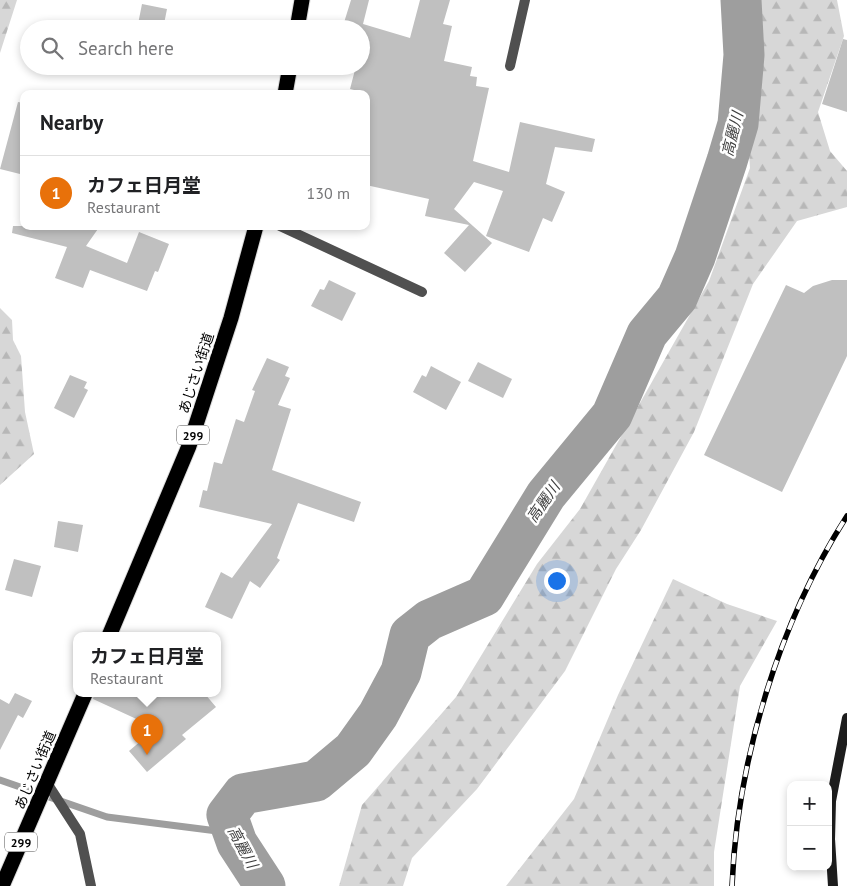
<!DOCTYPE html>
<html lang="en">
<head>
<meta charset="utf-8">
<style>
	body { margin:0; font-family:"PT Sans","Noto Sans JP",sans-serif; background:#f2f2f2; color:#202124 }
	.controls { position:absolute; right:15px; bottom:15px; display:grid; overflow:hidden; border-radius:10px; box-shadow:0 2px 8px #0003 }
	.controls button { width:45px; height:45px; display:grid; place-items:center; padding:0; border:0; border-bottom:1px solid #e0e0e0; background:#fff; color:#202124; font:25px sans-serif }
	.you { position:absolute; left:556px; top:580px; width:18px; height:18px; margin:-12px; border:4px solid #fff; border-radius:50%; background:#1a73e8; box-shadow:0 0 0 8px #1a73e833 }
	.badge { display:grid; place-items:center; width:32px; height:32px; border-radius:50%; background:#000; color:#fff; font-size:16px; font-weight:700 }
	.pin { position:absolute; translate:-50% -41px; filter:drop-shadow(0 1px 2px #0008) }
	.pin::after { content:''; position:absolute; top:26px; width:18px; height:15px; background:inherit; clip-path:polygon(0 0,100% 0,50% 100%) }
	.popup { position:absolute; left:73px; top:632px; width:148px; height:65px; box-sizing:border-box; display:grid; place-content:center; border-radius:10px; background:#fff; filter:drop-shadow(0 1px 4px #0005); font-size:16px; white-space:nowrap; color:#757577 }
	.popup b { font-size:19px; color:#202124 }
	.popup::after { content:''; position:absolute; left:50%; top:100%; margin-left:-10px; border:10px solid transparent; border-top-color:#fff }
	.list { margin:0; padding:0; list-style:none }
	h2 { display:flex; justify-content:space-between; align-items:center; height:65px; margin:0; padding:0 20px; font-size:21px }
	h2 small { font-size:16px; font-weight:400; color:#757577 }
	.list li { display:grid; grid-template-columns:32px 1fr auto; gap:15px; align-items:center; box-sizing:border-box; height:75px; padding:0 20px; border-top:1px solid #e0e0e0 }
	.list b { display:block; font-size:19px; white-space:nowrap }
	.list p { margin:0; font-size:16px; white-space:nowrap; color:#757577 }
	.list em { font-size:16px; font-style:normal; color:#757577 }
	.icon { flex:none; width:28px; height:28px; fill:none; stroke:currentColor; stroke-width:2; stroke-linecap:round; stroke-linejoin:round }
	.map { position:relative; flex:none; width:847px; height:886px; overflow:hidden }
	.search { position:absolute; background:#fff; box-shadow:0 2px 8px #0003; left:20px; top:20px; width:350px; height:55px; display:flex; align-items:center; gap:12px; box-sizing:border-box; padding:0 18px; border-radius:28px; color:#757577; font-size:19px }
	.panel { position:absolute; background:#fff; box-shadow:0 2px 8px #0003; left:20px; top:90px; width:350px; height:140px; border-radius:10px }
	.map>svg:first-child { display:block }
	.forest { fill:url(#forest-firs) }
	.lines { fill:none; stroke-linecap:round; stroke-linejoin:round }
	.stream { stroke:#9e9e9e; stroke-width:7 }
	.river { stroke:#9e9e9e; stroke-width:41 }
	.building { fill:#c0c0c0 }
	.highway-casing { stroke:#dbdbdb; stroke-width:17 }
	.street { stroke:#505050; stroke-width:10 }
	.secondary { stroke:#1d1d1d; stroke-width:10 }
	.highway { stroke:#000; stroke-width:15 }
	.rail-casing { stroke:#000; stroke-width:5.5 }
	.rail { stroke:#fff; stroke-width:4; stroke-dasharray:11; stroke-linecap:butt }
	.labels { text-anchor:middle; dominant-baseline:central; stroke-width:5; stroke-linejoin:round; paint-order:stroke }
	.shield { fill:#fff; stroke:#4c4c4c; stroke-width:1 }
	.shield-label { font-size:12px; font-weight:bold; fill:#000 }
	.street-label { font-size:14px; fill:#000; stroke:#fff }
	.water-label { font-size:15px; font-style:italic; fill:#3f3f3f; stroke:#fff }
</style>
</head>
<body>
<div class="map">
<svg width="847" height="886" viewBox="0 0 847 886">
	<defs>
		<pattern id="forest-firs" width="22" height="20" patternUnits="userSpaceOnUse" patternTransform="scale(1.25)"><rect width="22" height="20" fill="#d7d7d7"/><path d="M5 1l3.5 6h-7zM16 11l3.5 6h-7z" fill="#b7b7b7"/></pattern>
	</defs>
	<rect width="100%" height="100%" fill="#fff"/>
	<path class="forest" d="M0,0H17L0,53Z
		M758,0H837L844,36L818,112L830,151L847,171V207L797,221L753,284L694,432L641,530L616,569L565,671L477,789L412,858L403,886H339L362,805L456,697L537,564L580,509L709,281L750,168L746,107L754,66L759,27Z
		M0,308L12,320L13,340L21,356L25,412L34,454L0,485Z
		M673,579L727,604L777,621L740,686L714,852V886H506L574,799L618,695Z"/>
	<g class="lines">
		<path class="stream" d="M0,780L107,817L233,833"/>
		<path class="river" d="M265,886L237,843L227,815L243,794L316,781L353,750L378,715L401,672L410,635L429,620L484,596L546,495L612,415L647,334L677,298L695,257L727,161L738,124L744,55L741,0"/>
	</g>
	<path class="building" d="M351,0H369L363,24L410,38L420,0H450L443,24L452,26L444,61L472,67L470,76L477,77L476,86L489,88L473,161L509,172L520,122L595,139L592,152L555,147L546,184L565,192L552,222L543,218L529,252L486,236L503,191L474,182L454,209L492,243L465,272L444,253L469,225L425,216L429,199L366,185V93L350,89L356,66H361V29H342Z
		M142,4L167,9L163,29H137Z
		M843,39L847,40V112L822,104Z
		M18,102L24,103V175L0,169Z
		M13,226H100L86,246L127,263L139,232L169,244L158,272L155,271L147,291L90,270L83,288L55,278L67,247L12,233Z
		M329,280L356,293L342,321L311,306L320,289L324,290Z
		M832,280H847V356L782,492L704,455L786,285L804,293L813,286Z
		M267,358L289,367L285,376L290,378L278,405L291,409L272,470L361,502L354,522L298,503L277,558L280,560L260,588L250,581L232,619L205,607L221,572L232,578L272,524L199,507L203,490L207,491L214,462L222,464L236,419L244,422L255,391L252,390Z
		M478,362L512,379L503,398L468,381Z
		M431,366L461,382L446,410L413,392L422,375L426,377Z
		M70,375L87,382L84,388L88,390L74,418L54,408Z
		M58,521L83,525L78,552L54,547Z
		M14,559L41,566L32,597L5,590Z
		M15,693L32,701L23,718L18,715L0,750V699L9,704Z
		M94,694H205L216,707L182,735L186,739L147,772L129,751L156,728L93,699Z"/>
	<g class="lines">
		<g class="highway-casing">
			<path id="highway" d="M297,29L302,0
				M285,94L290,66
				M109,636L189,446L231,318L256,226
				M2,886L85,694"/>
		</g>
		<path class="street" d="M510,66L525,0
			M280,226L422,292
			M47,783L80,834L91,886"/>
		<path class="secondary" d="M833,886L830,839L831,801L847,718"/>
		<use href="#highway" class="highway"/>
		<g class="rail-casing">
			<path id="rail" d="M732,886C737,761 779,622 847,516"/>
		</g>
		<use href="#rail" class="rail"/>
	</g>
	<g class="labels">
		<g class="shield">
			<rect x="177" y="425.5" width="32" height="19" rx="4"/>
			<rect x="5" y="832.5" width="32" height="19" rx="4"/>
		</g>
		<g class="shield-label">
			<text x="193" y="435">299</text>
			<text x="21" y="842">299</text>
		</g>
		<g class="street-label">
			<text transform="translate(196 373) rotate(-72)">あじさい街道</text>
			<text transform="translate(35 770) rotate(-67)">あじさい街道</text>
		</g>
		<g class="water-label">
			<text transform="translate(732 134) rotate(-76)">高麗川</text>
			<text transform="translate(543 502) rotate(-55)">高麗川</text>
			<text transform="translate(243 847) rotate(62)">高麗川</text>
		</g>
	</g>
</svg>
<div class="controls">
<button>+</button>
<button>−</button>
</div>
<div class="you"></div>
<div class="pin badge" style="left:147px;top:755px;background:#e8710a">1</div>
<div class="popup"><b>カフェ日月堂</b>Restaurant</div>
<div class="search"><svg class="icon" aria-label="search" viewBox="0 0 24 24"><circle cx="10" cy="10" r="6"/><path d="M15 15l6 6"/></svg>Search here</div>
<section class="panel">
<h2>Nearby<small></small></h2>
<ul class="list">
<li><span class="badge" style="background:#e8710a">1</span><div><b>カフェ日月堂</b><p>Restaurant</p></div><em>130 m</em></li>
</ul>
</section>
</div>
</body>
</html>
